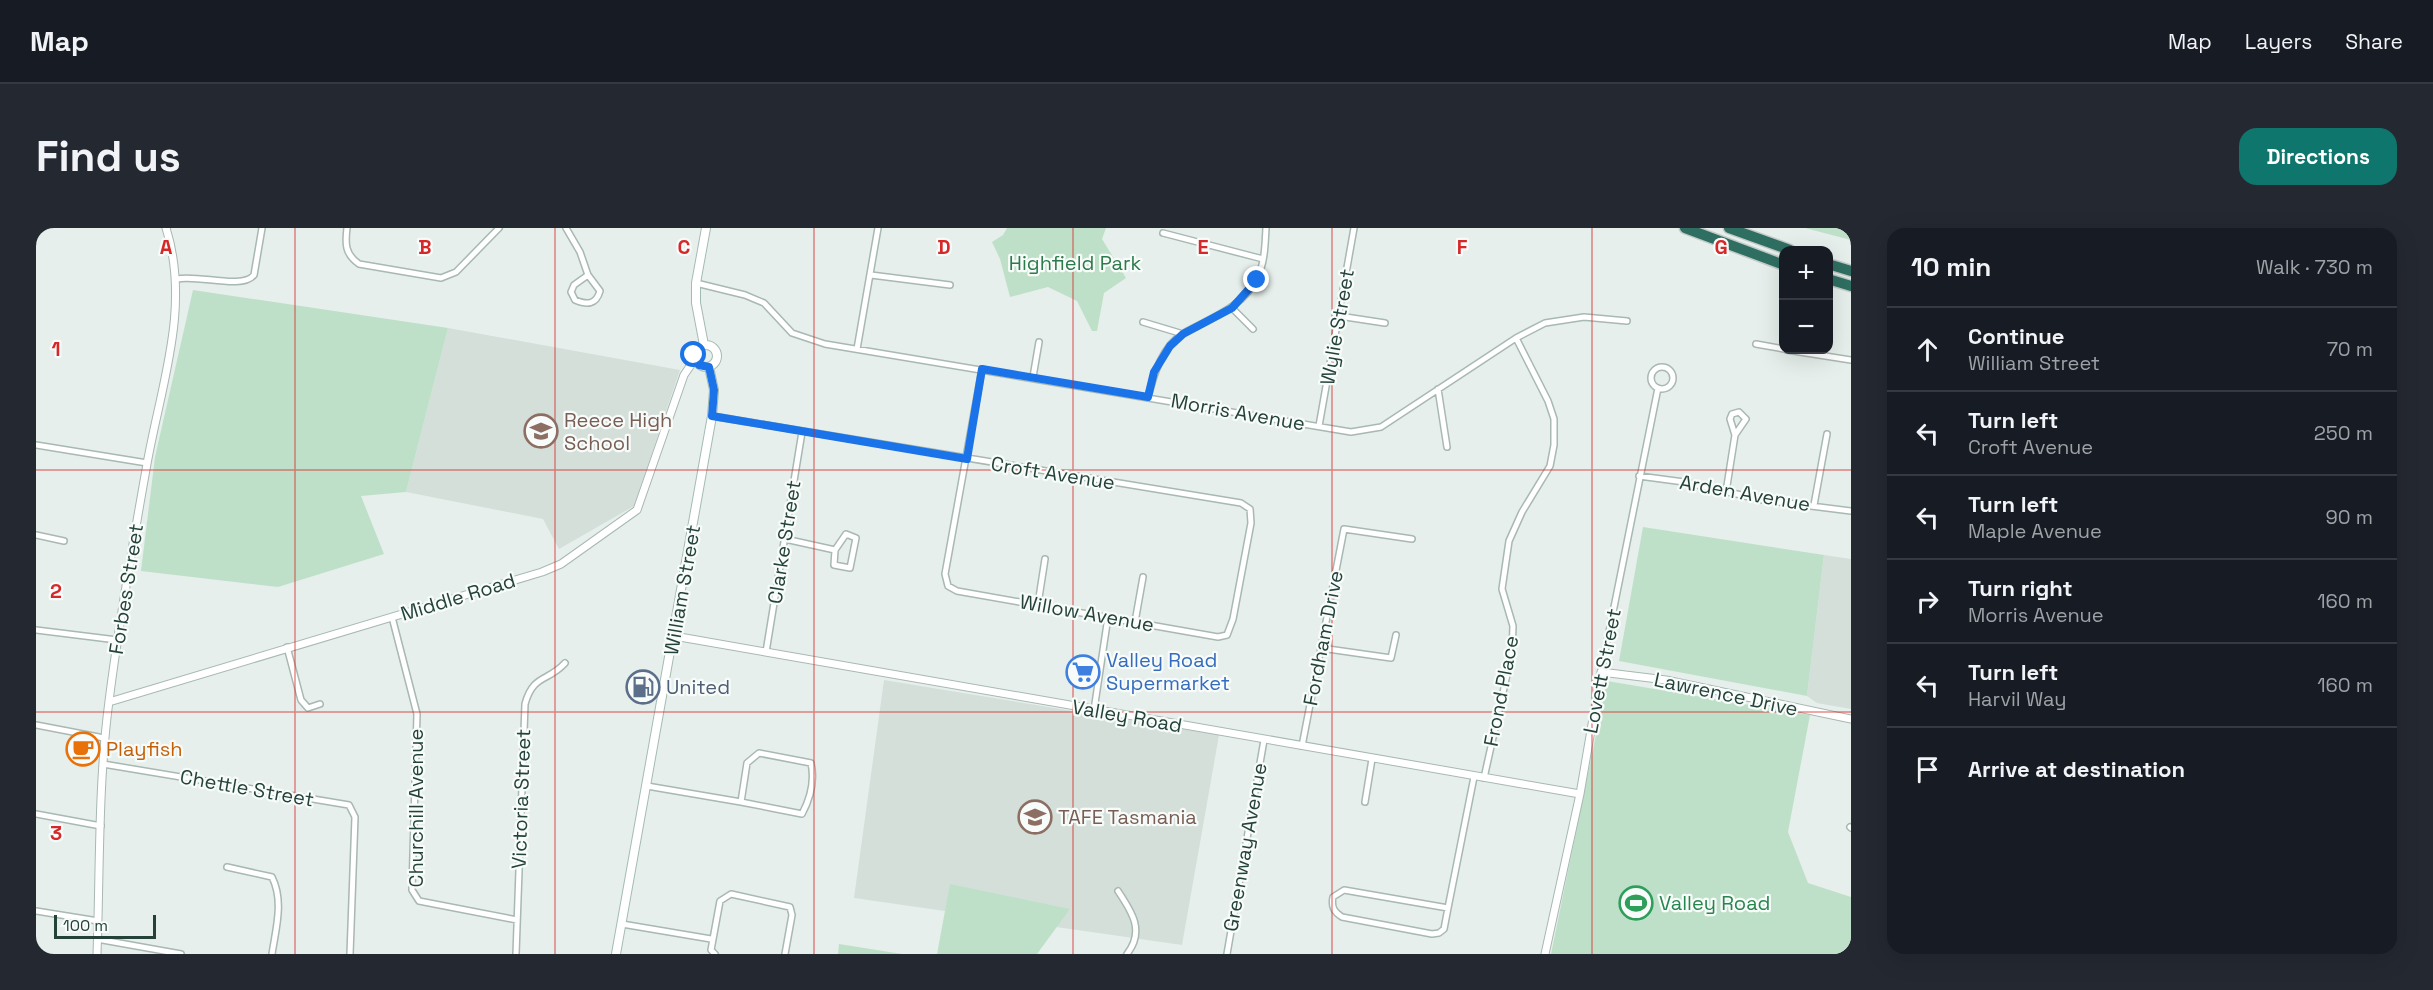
<!DOCTYPE html>
<html lang="en">
<head>
<meta charset="utf-8">
<style>
	body { margin:0; font-family:"Space Grotesk",sans-serif; background:#242831; color:#f1f3f6 }
	.controls { position:absolute; right:18px; top:18px; display:grid; overflow:hidden; border-radius:12px; box-shadow:0 6px 24px #0002 }
	.controls button { width:54px; height:54px; display:grid; place-items:center; padding:0; border:0; border-bottom:2px solid #363941; background:#171b24; color:#f1f3f6; font:30px sans-serif }
	.scale { position:absolute; left:18px; bottom:15px; width:102px; box-sizing:border-box; padding-left:6px; border:3px solid #24423a; border-top:0; font-size:16px; line-height:21px; white-space:nowrap; color:#24423a; -webkit-text-stroke:4px #f7fbf9; paint-order:stroke }
	.stop { position:absolute; width:18px; height:18px; margin:-14px; border:4px solid #1a73e8; border-radius:50%; background:#fff }
	.stop.end { background:#1a73e8; border-color:#fff; box-shadow:0 2px 6px #0008 }
	.list { margin:0; padding:0; list-style:none }
	h2 { display:flex; justify-content:space-between; align-items:center; height:78px; margin:0; padding:0 24px; font-size:26px }
	h2 small { font-size:20px; font-weight:400; color:#9ea1a6 }
	.list li { display:grid; grid-template-columns:39px 1fr auto; gap:18px; align-items:center; box-sizing:border-box; height:84px; padding:0 24px; border-top:2px solid #363941 }
	.list b { display:block; font-size:22px; white-space:nowrap }
	.list p { margin:0; font-size:20px; white-space:nowrap; color:#9ea1a6 }
	.list em { font-size:20px; font-style:normal; color:#9ea1a6 }
	.icon { flex:none; width:33px; height:33px; fill:none; stroke:currentColor; stroke-width:2; stroke-linecap:round; stroke-linejoin:round }
	.map { position:relative; flex:none; width:1815px; height:726px; overflow:hidden; border-radius:18px }
	header { display:flex; align-items:center; gap:36px; box-sizing:border-box; height:84px; padding:0 30px; background:#171b24; border-bottom:2px solid #363941 }
	header strong { font-size:28px }
	nav { display:flex; gap:33px; margin-inline-start:auto; font-size:21px }
	.intro { display:flex; align-items:center; justify-content:space-between; box-sizing:border-box; height:144px; padding:0 36px }
	h1 { margin:0; font-size:42px }
	.button { padding:15px 27px; border-radius:18px; background:#0f766e; color:#fff; font-size:21px; font-weight:700 }
	main { display:flex; gap:36px; padding:0 36px }
	aside { flex:1; background:#171b24; border-radius:18px; box-shadow:0 6px 24px #0002 }
	.map>svg:first-child { display:block }
	.built { fill:#d4dfda }
	.green { fill:#bfe0c8 }
	.lines { fill:none; stroke-linecap:round; stroke-linejoin:round }
	.minor-casing { stroke:#a8b8b2; stroke-width:8 }
	.tertiary-casing { stroke:#a8b8b2; stroke-width:9 }
	.secondary-casing { stroke:#a4bbb3; stroke-width:10 }
	.motorway-casing { stroke:#c2cac8; stroke-width:13 }
	.minor { stroke:#fff; stroke-width:5 }
	.tertiary { stroke:#fff; stroke-width:7 }
	.secondary { stroke:#fff; stroke-width:8 }
	.motorway { stroke:#2f6f62; stroke-width:10 }
	.route { stroke:#1a73e8; stroke-width:8 }
	.grid { fill:none; stroke:#d62828; stroke-width:1.5; stroke-opacity:0.55 }
	.labels { text-anchor:middle; dominant-baseline:central; stroke-width:4.5; stroke-linejoin:round; paint-order:stroke }
	.park-label { font-size:20px; fill:#2d7a4b; stroke:#f7fbf9 }
	.street-label { font-size:20px; fill:#24423a; stroke:#f7fbf9 }
	.education-label { font-size:20px; fill:#785e54; stroke:#f7fbf9; text-anchor:start }
	.shop-label { font-size:20px; fill:#366cbe; stroke:#f7fbf9; text-anchor:start }
	.service-label { font-size:20px; fill:#4e5e75; stroke:#f7fbf9; text-anchor:start }
	.food-label { font-size:20px; fill:#c56008; stroke:#f7fbf9; text-anchor:start }
	.leisure-label { font-size:20px; fill:#27864d; stroke:#f7fbf9; text-anchor:start }
	.grid-label { font-size:20px; text-anchor:middle; font-weight:bold; fill:#d62828; stroke:#f7fbf9; stroke-width:4.5; stroke-linejoin:round; paint-order:stroke }
</style>
</head>
<body>
<header>
<strong>Map</strong>
<nav><a>Map</a><a>Layers</a><a>Share</a></nav>
</header>
<div class="intro"><h1>Find us</h1><a class="button">Directions</a></div>
<main>
<div class="map">
<svg width="1815" height="726" viewBox="0 0 1815 726">
	<rect width="100%" height="100%" fill="#e6efeb"/>
	<path class="built" d="M412,100L644,142L598,278L523,321L507,291L370,264Z
		M1788,327L1815,331V481L1781,475L1771,468Z
		M848,452L1183,507L1146,717L818,670Z"/>
	<path class="green" d="M971,0H1070L1066,11L1090,50L1068,65L1061,103H1056L1041,73L1012,59L974,69L964,31L956,14L967,7Z
		M1769,0H1815V12Z
		M157,62L412,100L370,264L325,268L348,326L242,359L105,343L119,229Z
		M1607,299L1788,327L1771,468L1583,433Z
		M1571,453L1774,487L1752,604L1772,655L1815,669V726H1515Z
		M914,656L1034,681L1001,726H901Z
		M803,716L866,726H802Z"/>
	<g class="lines">
		<g class="minor-casing">
			<path id="minor" d="M311,0C309,16 309,26 323,36L405,50L420,44L463,0
				M530,0L544,24L552,47L564,63C560,77 551,77 539,72L535,64L538,57L552,47
				M1127,5L1227,31
				M835,47L914,57
				M141,51C162,46 206,62 218,47L226,0
				M660,55L709,67L728,75L756,105L789,116L1315,204L1345,199L1480,110L1509,95L1548,89L1591,93
				M1196,80L1217,101
				M1303,88L1349,95
				M1107,94L1147,106
				M1720,116L1748,121
				M821,121L842,0
				M1751,122L1815,132
				M1615 150a11 11 0 1 1 22 0a11 11 0 1 1-22 0Z
				M997,149L1003,114
				M1402,161L1411,219
				M1112,169C1118,146 1126,118 1148,105C1173,91 1208,79 1221,50C1229,35 1229,17 1230,0
				M676,188L1205,275L1214,281L1215,295L1197,391L1191,407L1182,409L921,363L912,358L909,346L946,141
				M1283,198L1318,0
				M0,217L111,235
				M1603,248L1648,254L1727,272L1815,283
				M1690,264L1699,207L1694,191L1696,186L1703,184L1710,191L1699,207
				M1778,277L1791,206
				M0,307L28,313
				M749,311L799,322L810,306L820,310L814,340L798,337L799,322
				M1002,376L1009,331
				M356,389L381,486L376,662L383,673L481,692
				M1099,394L1107,349
				M0,402L81,412
				M251,419L265,472L272,480L284,476
				M1285,420L1355,430L1360,407
				M730,424L766,204
				M1565,444L1622,160
				M1058,482L1072,389
				M0,497L68,510
				M1266,518L1308,301L1376,311
				M723,525L775,535C779,553 775,569 766,586L705,574L711,535Z
				M67,536L313,577L319,589L314,726
				M1448,550L1476,424L1477,398L1466,361L1473,313L1486,284L1514,238L1518,217V191L1512,173L1480,110
				M611,558L705,574
				M1329,574L1336,531
				M0,586L65,598
				M1814,599L1815,600
				M191,639L236,649C248,673 240,700 236,726
				M1082,663C1096,684 1109,703 1091,726
				M1412,680L1308,662L1297,669C1295,679 1298,684 1306,689L1396,706L1403,705L1408,701L1412,680L1438,549
				M0,683L62,693
				M586,696L675,711
				M61,711L145,726
				M480,726L489,476C497,446 512,454 529,435
				M679,726L675,722L684,673L695,666L754,679L756,687L749,726
				M1191,726L1228,512"/>
		</g>
		<g class="tertiary-casing">
			<path id="tertiary" d="M638,408L1544,566
				M73,474L506,344L525,336L601,282L648,147L659,131
				M61,726C64,642 62,556 73,473C83,394 97,314 111,236C125,157 155,79 130,0
				M1509,726L1544,566L1565,444L1630,452L1815,491"/>
		</g>
		<g class="secondary-casing">
			<path id="secondary" d="M659 128a11 11 0 1 1 22 0a11 11 0 1 1-22 0Z
				M668,117L660,75V55L670,0
				M580,726L676,188L678,162L673,139"/>
		</g>
		<g class="motorway-casing">
			<path id="motorway" d="M1649,0L1748,37
				M1693,0L1754,22
				M1792,36L1815,43
				M1792,51L1815,58"/>
		</g>
		<use href="#minor" class="minor"/>
		<use href="#tertiary" class="tertiary"/>
		<use href="#secondary" class="secondary"/>
		<use href="#motorway" class="motorway"/>
	</g>
	<g class="lines">
		<path class="route" d="M658,127L663,137L673,139L678,162L676,188L931,231L946,141L1112,169L1118,144L1134,118L1147,106L1196,80L1221,52"/>
	</g>
	<path class="grid" d="M259,0V726M519,0V726M778,0V726M1037,0V726M1296,0V726M1556,0V726M0,242H1815M0,484H1815"/>
	<defs>
		<g id="school-ring" transform="scale(1.725)"><circle r="9.5" fill="#f7fbf9" stroke="#8d6e63" stroke-width="1.5"/><path d="M0-5L7-2L0 1L-7-2ZM-4 1L0 2.5L4 1V4Q0 6-4 4Z" fill="#8d6e63"/></g>
		<g id="supermarket-ring" transform="scale(1.725)"><circle r="9.5" fill="#f7fbf9" stroke="#3f7fe0" stroke-width="1.5"/><path d="M-6-5.5h2.5l.6 2H6L4.5 2H-2.5L-4.4-4H-6ZM-1.5 3.2a1.3 1.3 0 1 0 .1 0ZM3 3.2a1.3 1.3 0 1 0 .1 0Z" fill="#3f7fe0"/></g>
		<g id="fuel-ring" transform="scale(1.725)"><circle r="9.5" fill="#f7fbf9" stroke="#5c6f8a" stroke-width="1.5"/><path d="M-5.5-6h7V0h2V4h1.3V-2.5L3-4.5l.8-.8L6-3V5H2.5V1h-1V6h-7ZM-4.2-4.7v3.2H.2V-4.7Z" fill="#5c6f8a"/></g>
		<g id="cafe-ring" transform="scale(1.725)"><circle r="9.5" fill="#f7fbf9" stroke="#e8710a" stroke-width="1.5"/><path d="M-5.5-4.5H6V0H3Q3 3.5 0 3.5H-2.5Q-5.5 3.5-5.5 0ZM3-3.2v2h1.7v-2ZM-6 4.5H4V6H-6Z" fill="#e8710a"/></g>
		<g id="university-ring" transform="scale(1.725)"><circle r="9.5" fill="#f7fbf9" stroke="#8d6e63" stroke-width="1.5"/><path d="M0-5L7-2L0 1L-7-2ZM-4 1L0 2.5L4 1V4Q0 6-4 4Z" fill="#8d6e63"/></g>
		<g id="stadium-ring" transform="scale(1.725)"><circle r="9.5" fill="#f7fbf9" stroke="#2e9e5b" stroke-width="1.5"/><path d="M0-5a6.5 5 0 1 0 0 10a6.5 5 0 1 0 0-10ZM-3.5-1.8h7v3.6h-7Z" fill="#2e9e5b"/></g>
	</defs>
	<g fill-rule="evenodd">
		<use href="#school-ring" x="505" y="203"/>
		<use href="#supermarket-ring" x="1047" y="444"/>
		<use href="#fuel-ring" x="607" y="459"/>
		<use href="#cafe-ring" x="47" y="521"/>
		<use href="#university-ring" x="999" y="589"/>
		<use href="#stadium-ring" x="1600" y="675"/>
	</g>
	<g class="labels">
		<g class="park-label">
			<text x="1039" y="35">Highfield Park</text>
		</g>
		<g class="street-label">
			<text transform="translate(1301 99) rotate(-80)">Wylie Street</text>
			<text transform="translate(1202 184) rotate(10)">Morris Avenue</text>
			<text transform="translate(1017 245) rotate(9)">Croft Avenue</text>
			<text transform="translate(1709 265) rotate(10)">Arden Avenue</text>
			<text transform="translate(748 314) rotate(-81)">Clarke Street</text>
			<text transform="translate(90 361) rotate(-81)">Forbes Street</text>
			<text transform="translate(646 362) rotate(-80)">William Street</text>
			<text transform="translate(422 369) rotate(-17)">Middle Road</text>
			<text transform="translate(1051 385) rotate(10)">Willow Avenue</text>
			<text transform="translate(1287 410) rotate(-79)">Fordham Drive</text>
			<text transform="translate(1566 443) rotate(-79)">Lovett Street</text>
			<text transform="translate(1465 463) rotate(-79)">Frond Place</text>
			<text transform="translate(1690 466) rotate(12)">Lawrence Drive</text>
			<text transform="translate(1091 488) rotate(10)">Valley Road</text>
			<text transform="translate(211 560) rotate(10)">Chettle Street</text>
			<text transform="translate(485 571) rotate(-88)">Victoria Street</text>
			<text transform="translate(380 580) rotate(-90)">Churchill Avenue</text>
			<text transform="translate(1209 619) rotate(-80)">Greenway Avenue</text>
		</g>
		<g class="education-label">
			<text x="528" y="192">Reece High<tspan x="528" dy="23">School</tspan></text>
			<text x="1022" y="589">TAFE Tasmania</text>
		</g>
		<g class="shop-label">
			<text x="1070" y="432">Valley Road<tspan x="1070" dy="23">Supermarket</tspan></text>
		</g>
		<g class="service-label">
			<text x="630" y="459">United</text>
		</g>
		<g class="food-label">
			<text x="70" y="521">Playfish</text>
		</g>
		<g class="leisure-label">
			<text x="1623" y="675">Valley Road</text>
		</g>
	</g>
	<g class="grid-label">
		<text x="130" y="26">A</text>
		<text x="389" y="26">B</text>
		<text x="648" y="26">C</text>
		<text x="908" y="26">D</text>
		<text x="1167" y="26">E</text>
		<text x="1426" y="26">F</text>
		<text x="1685" y="26">G</text>
		<text x="20" y="128">1</text>
		<text x="20" y="370">2</text>
		<text x="20" y="612">3</text>
	</g>
</svg>
<div class="controls">
<button>+</button>
<button>−</button>
</div>
<div class="scale">100 m</div>
<div class="stop" style="left:658px;top:127px"></div>
<div class="stop end" style="left:1221px;top:52px"></div>
</div>
<aside>
<h2>10 min<small>Walk · 730 m</small></h2>
<ul class="list">
<li><svg class="icon" aria-label="ahead" viewBox="0 0 24 24"><path d="M12 20V5M6 11l6-6 6 6"/></svg><div><b>Continue</b><p>William Street</p></div><em>70 m</em></li>
<li><svg class="icon" aria-label="left" viewBox="0 0 24 24"><path d="M17 20v-9H6M10 6l-5 5 5 5"/></svg><div><b>Turn left</b><p>Croft Avenue</p></div><em>250 m</em></li>
<li><svg class="icon" aria-label="left" viewBox="0 0 24 24"><path d="M17 20v-9H6M10 6l-5 5 5 5"/></svg><div><b>Turn left</b><p>Maple Avenue</p></div><em>90 m</em></li>
<li><svg class="icon" aria-label="right" viewBox="0 0 24 24"><path d="M7 20v-9h11M14 6l5 5-5 5"/></svg><div><b>Turn right</b><p>Morris Avenue</p></div><em>160 m</em></li>
<li><svg class="icon" aria-label="left" viewBox="0 0 24 24"><path d="M17 20v-9H6M10 6l-5 5 5 5"/></svg><div><b>Turn left</b><p>Harvil Way</p></div><em>160 m</em></li>
<li><svg class="icon" aria-label="arrive" viewBox="0 0 24 24"><path d="M6 21V4h12l-3 4 3 4H6"/></svg><div><b>Arrive at destination</b></div></li>
</ul>
</aside>
</main>
</body>
</html>
